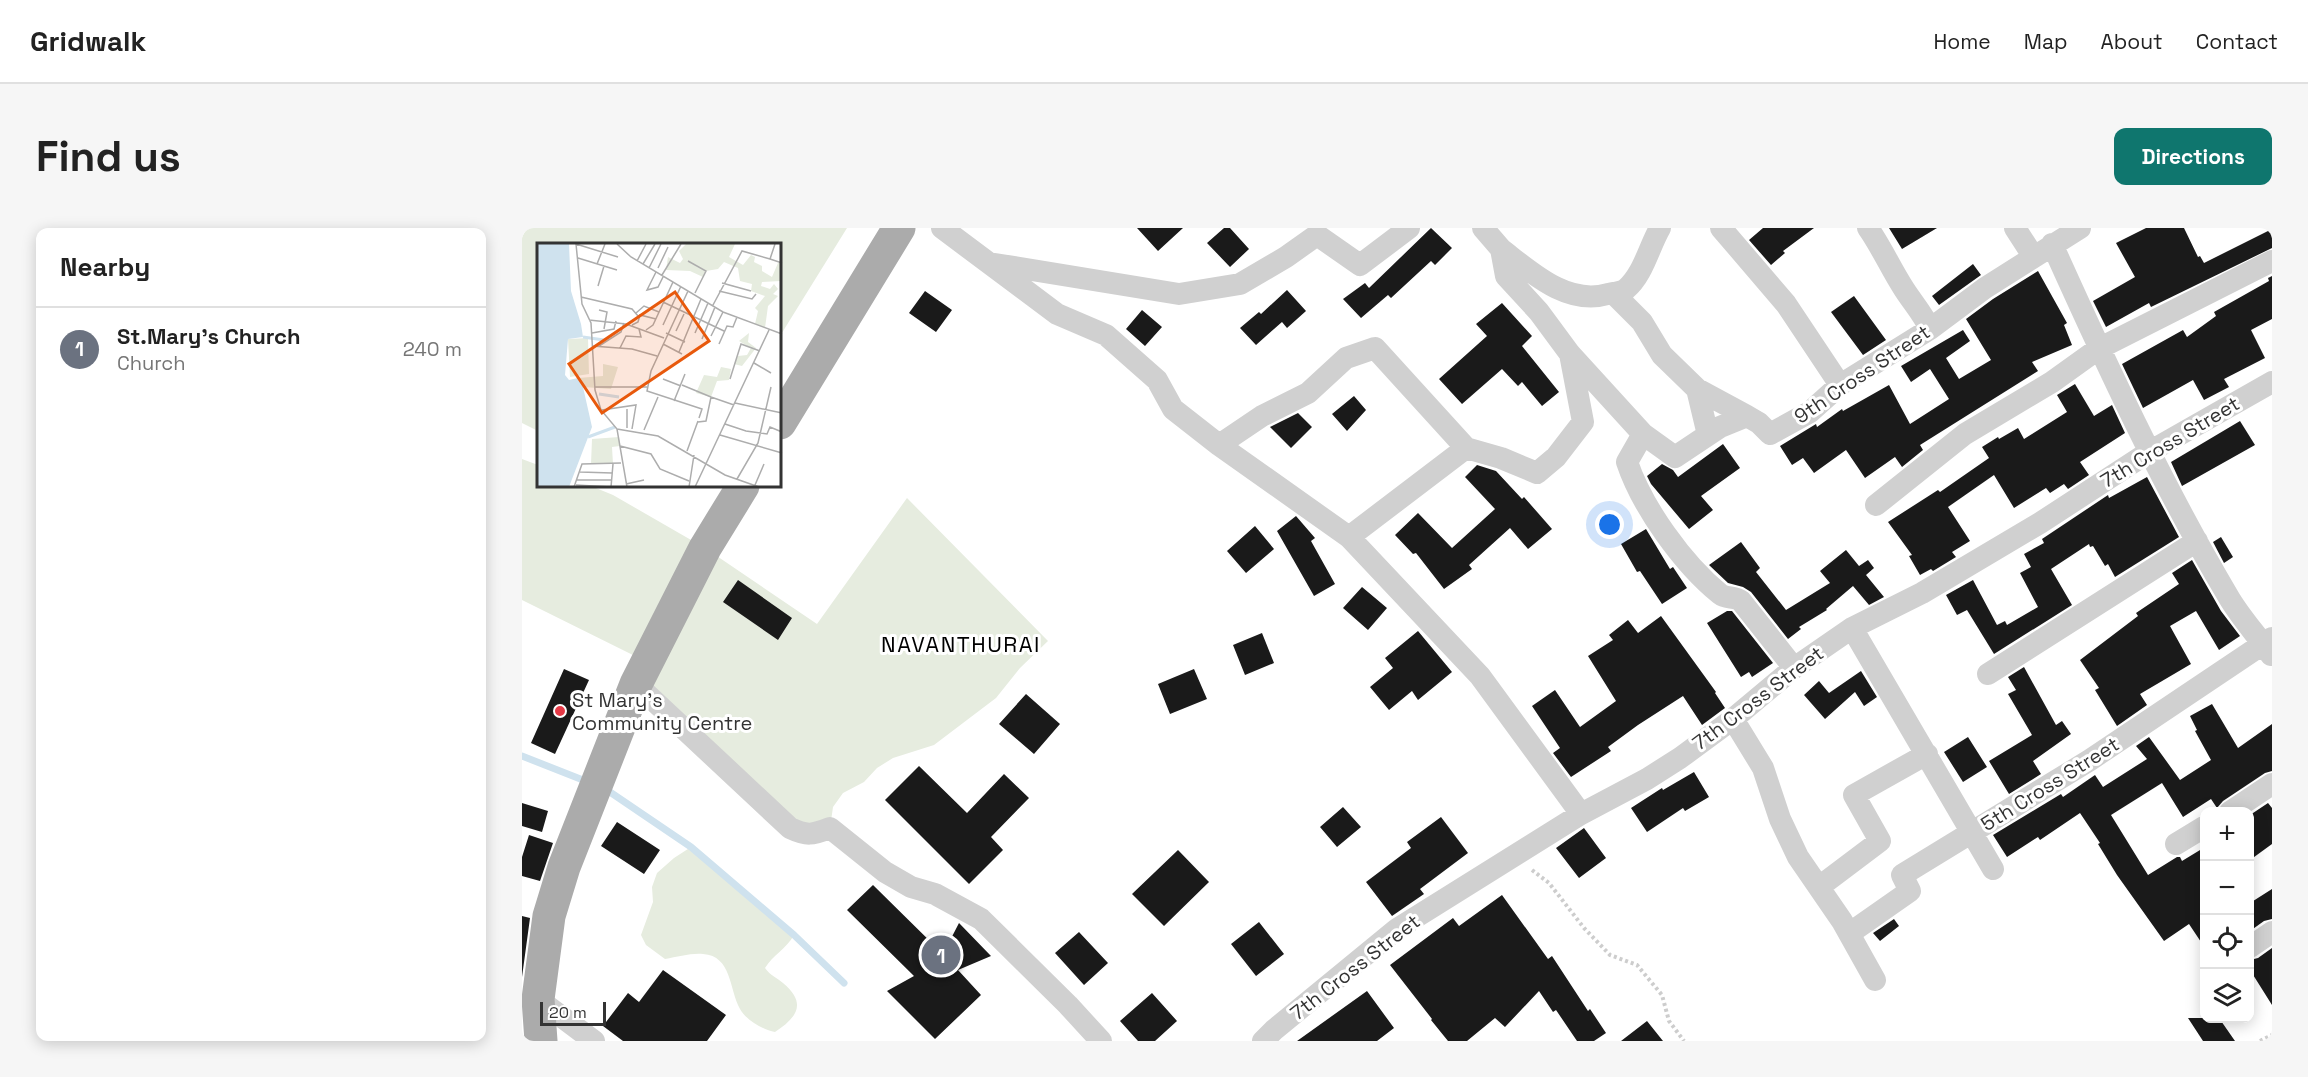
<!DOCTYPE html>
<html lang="en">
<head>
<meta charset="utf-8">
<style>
	body { margin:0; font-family:"Space Grotesk",sans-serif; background:#f6f6f6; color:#222 }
	.controls { position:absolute; right:18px; bottom:18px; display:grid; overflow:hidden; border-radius:12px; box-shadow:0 3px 15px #0003 }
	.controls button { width:54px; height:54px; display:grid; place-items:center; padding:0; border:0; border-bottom:2px solid #e0e0e0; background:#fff; color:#222; font:30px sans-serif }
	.scale { position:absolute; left:18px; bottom:15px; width:66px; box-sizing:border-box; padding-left:6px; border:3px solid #333; border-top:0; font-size:16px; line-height:21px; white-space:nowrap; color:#333; -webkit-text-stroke:4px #fff; paint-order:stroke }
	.you { position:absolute; left:1088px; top:297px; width:21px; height:21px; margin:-15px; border:4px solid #fff; border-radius:50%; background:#1a73e8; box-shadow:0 0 0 9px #1a73e833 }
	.badge { display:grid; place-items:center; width:39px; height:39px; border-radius:50%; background:#0f766e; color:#fff; font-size:20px; font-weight:700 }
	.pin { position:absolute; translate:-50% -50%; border:3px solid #fff; box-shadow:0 2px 6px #0006 }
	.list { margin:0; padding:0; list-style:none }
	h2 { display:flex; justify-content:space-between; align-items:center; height:78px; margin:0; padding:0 24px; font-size:26px }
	h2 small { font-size:20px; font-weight:400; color:#767676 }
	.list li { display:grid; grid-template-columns:39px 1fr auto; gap:18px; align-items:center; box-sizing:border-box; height:84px; padding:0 24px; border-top:2px solid #e0e0e0 }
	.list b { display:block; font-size:22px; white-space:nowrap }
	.list p { margin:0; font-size:20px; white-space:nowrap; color:#767676 }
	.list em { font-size:20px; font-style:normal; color:#767676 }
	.icon { flex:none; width:33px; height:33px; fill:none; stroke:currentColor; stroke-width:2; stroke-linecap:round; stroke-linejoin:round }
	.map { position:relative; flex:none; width:1750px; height:813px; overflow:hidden; border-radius:12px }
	header { display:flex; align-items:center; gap:36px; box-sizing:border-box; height:84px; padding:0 30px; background:#fff; border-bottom:2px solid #e0e0e0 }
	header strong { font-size:28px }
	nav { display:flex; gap:33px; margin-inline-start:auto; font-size:21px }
	.intro { display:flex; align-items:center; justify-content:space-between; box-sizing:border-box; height:144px; padding:0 36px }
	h1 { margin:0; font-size:42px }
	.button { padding:15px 27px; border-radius:12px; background:#0f766e; color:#fff; font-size:21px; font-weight:700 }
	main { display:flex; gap:36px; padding:0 36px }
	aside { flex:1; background:#fff; border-radius:12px; box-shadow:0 3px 15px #0003 }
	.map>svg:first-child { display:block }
	.green { fill:#e6ecdf }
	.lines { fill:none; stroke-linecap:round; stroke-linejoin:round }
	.stream { stroke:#cfe2ee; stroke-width:7 }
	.building { fill:#1a1a1a }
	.path { stroke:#cdcdcd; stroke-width:4; stroke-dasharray:3 3; stroke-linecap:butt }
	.minor { stroke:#d0d0d0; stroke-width:22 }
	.primary { stroke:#ababab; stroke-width:33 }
	.poi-dot { fill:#e63946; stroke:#fff; stroke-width:2 }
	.labels { text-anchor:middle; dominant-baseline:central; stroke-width:6; stroke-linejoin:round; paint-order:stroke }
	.street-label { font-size:20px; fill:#333; stroke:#fff }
	.poi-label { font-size:20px; fill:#333; stroke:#fff; text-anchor:start }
	.quarter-label { font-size:22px; letter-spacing:1.5px; fill:#000; stroke:#fff }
	.inset-river { fill:none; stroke:#cfe2ee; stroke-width:3 }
	.inset-road { fill:none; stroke:#adadad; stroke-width:1.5 }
	.view { fill:#e8590c; fill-opacity:0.15; stroke:#e8590c; stroke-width:3 }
	.inset-edge { fill:none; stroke:#333; stroke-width:3 }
</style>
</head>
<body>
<header>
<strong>Gridwalk</strong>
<nav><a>Home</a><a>Map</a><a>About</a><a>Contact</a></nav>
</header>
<div class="intro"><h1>Find us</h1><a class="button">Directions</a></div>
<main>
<aside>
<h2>Nearby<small></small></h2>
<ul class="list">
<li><span class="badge" style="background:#6b7280">1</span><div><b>St.Mary's Church</b><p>Church</p></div><em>240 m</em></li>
</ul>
</aside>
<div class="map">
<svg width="1750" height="813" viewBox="0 0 1750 813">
	<rect width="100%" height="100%" fill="#fff"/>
	<path class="green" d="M5,0H325L258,108V16H16V203L0,195V9Z
		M0,231L16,237V258H69L91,267L183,320L295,396L385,270L526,413L498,440L474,470L412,517L371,530L355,540L342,554L321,565L311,579L308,600L283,607L114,456L125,434L0,372Z
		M169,619L272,707C264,721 251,727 243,740C249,748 254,749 261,755C286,776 274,790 253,804C240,801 225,793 218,781C207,761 210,728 181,726C168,725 156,729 143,731L124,717L119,707L131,674L130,659L135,645L152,630Z"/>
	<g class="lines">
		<path class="stream" d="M0,528L66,554
			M82,560L169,619L272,707L322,755"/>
	</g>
	<path class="building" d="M615,0H661L636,23Z
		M702,0H708L727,21L708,39L685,15Z
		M909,0L930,20L913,37L909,33L869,70L866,67L839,90L821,71L843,55L847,60Z
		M1241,0H1292L1261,23L1263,25L1249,37L1227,12Z
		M1367,0H1415L1380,21Z
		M1624,0H1662L1676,29L1678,28L1682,35L1750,1V20L1629,79L1627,75L1584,99L1571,73L1613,49L1594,15Z
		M1451,36L1459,47L1417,77L1410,68Z
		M1516,43L1545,95L1542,97L1550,117L1510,134L1516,143L1398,217L1401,222L1380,239L1373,229L1343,250L1324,222L1292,245L1281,230L1270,237L1258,218L1294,196L1295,199L1320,181L1321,183L1367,157L1388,196L1427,171L1408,141L1389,154L1379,138L1441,102L1448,113L1424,130L1437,151L1469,132L1444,91L1471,71Z
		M1750,48V91L1729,102L1743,130L1702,151L1707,159L1682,172L1671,152L1621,180L1600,136L1661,102L1665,109L1694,88L1692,84L1747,53L1746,50Z
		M765,62L784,83L765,100L760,94L734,117L718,100L737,84L739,86Z
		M403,63L430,82L414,104L387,85Z
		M1332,68L1364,112L1341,127L1309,84Z
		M980,75L1010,108L1000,118L1037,164L1020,178L1000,154L996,158L980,141L940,176L917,151L965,108L954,96Z
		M620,82L640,99L623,118L604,101Z
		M1553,156L1572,188L1590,177L1603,205L1558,234L1567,247L1546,261L1542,256L1528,265L1524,260L1492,280L1472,247L1426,279L1448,313L1430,324L1434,329L1411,343L1409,341L1398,347L1387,328L1390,327L1366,294L1416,262L1418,264L1467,230L1460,219L1476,209L1477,211L1496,200L1502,211L1545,184L1535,167Z
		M832,168L844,182L825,203L810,186Z
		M776,185L790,199L769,220L748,199Z
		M1718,193L1733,217L1660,258L1649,234Z
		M1201,216L1218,240L1179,268L1191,282L1167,301L1129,256L1125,248L1140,236L1151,242L1156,249Z
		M955,237L974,243L1000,271L1002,269L1030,301L1006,321L988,300L947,337L950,341L922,361L894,325L891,326L873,307L896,285L930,320L973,281L943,249Z
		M1625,249L1657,309L1593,349L1586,336L1583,338L1571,318L1568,319L1567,316L1529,341L1550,377L1472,426L1445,382L1435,387L1424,367L1451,352L1475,397L1483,393L1485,397L1516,379L1498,345L1509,339L1502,326L1522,315L1520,311L1586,267L1587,270Z
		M774,288L793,310L789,313L813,356L792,368L755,303Z
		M733,298L752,321L724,345L705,323Z
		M1124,301L1148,341L1151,339L1165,360L1140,376L1118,343L1115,344L1099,316Z
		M1699,309L1711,329L1702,335L1691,314Z
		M1219,314L1238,340L1234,344L1264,382L1308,355L1298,343L1324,322L1337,338L1346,332L1352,340L1344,347L1362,369L1347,377L1331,358L1304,381L1305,382L1277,399L1279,401L1266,411L1229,364L1221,359L1206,355L1187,337Z
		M1670,332L1699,383L1718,408L1697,422L1674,383L1648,398L1669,436L1618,466L1625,477L1595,498L1573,462L1577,460L1558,432L1616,388L1614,385L1657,356L1650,345Z
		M216,352L270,390L256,412L201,374Z
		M840,359L865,380L846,402L821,380Z
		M1205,383H1210L1251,435L1230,449L1227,444L1219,449L1185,395Z
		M1139,388L1194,464L1193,465L1203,480L1180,497L1161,468L1116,497L1086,519L1089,523L1049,549L1031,525L1038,520L1010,478L1033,462L1058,499L1094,473L1066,428L1091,412L1087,407L1106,392L1116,405Z
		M896,403L930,444L896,472L890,463L867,482L848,459L871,440L863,430Z
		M740,405L752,435L723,447L711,417Z
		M1502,439L1534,497L1540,493L1549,506L1511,533L1519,546L1487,566L1467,533L1510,507L1486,466L1494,462L1486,449Z
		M42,441L67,452L33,526L9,515Z
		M672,441L685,471L648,486L636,456Z
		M1339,443L1355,469L1342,478L1333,464L1303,491L1282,467L1297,453L1307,465Z
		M504,466L538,496L512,526L477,496Z
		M1690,476L1716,520L1750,496V543L1743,545L1701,573L1695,580L1689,571L1661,589L1640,555L1589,587L1626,647L1655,629H1658L1660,633L1683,619V720L1667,696L1642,713L1595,647L1576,616L1578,615L1558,585L1518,612L1516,609L1485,629L1471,607L1539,566L1541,569L1573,547L1581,559L1625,531L1614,518L1627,509L1658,552L1689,532L1673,503L1675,502L1668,488Z
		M1446,509L1465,539L1441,554L1422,524Z
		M397,538L445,585L482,546L507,570L469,609L481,622L447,656L363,572Z
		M1172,544L1187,569L1163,583L1161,580L1125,604L1109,580L1140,560L1141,562Z
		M0,575L26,583L20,604L0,598Z
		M1746,575L1750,580V616L1728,632V587Z
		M821,579L839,599L815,619L798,599Z
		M919,589L946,625L898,661L902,666L870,688L844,654L889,620L885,614Z
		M95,594L138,622L122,646L79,618Z
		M1062,600L1084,630L1057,650L1034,620Z
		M7,607L31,615L18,653L0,648V629Z
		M656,622L687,654L642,698L610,666Z
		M351,657L421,726L437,695L469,728L436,742L459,767L413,811L365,763L392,748L325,682Z
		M1750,661V691L1742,693L1728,703V675Z
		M980,667L1026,731L1030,728L1066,783L1068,781L1084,805L1072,813H1055L1034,782L1031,784L1017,763L983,799L973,790L945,813H926L909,792L910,791L868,737L931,690L937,698Z
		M0,688L8,690L0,749Z
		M1372,691L1377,698L1358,713L1351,705Z
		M737,694L762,726L734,748L709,716Z
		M557,704L586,735L562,757L533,725Z
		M1750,720V777L1728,742V732L1736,730Z
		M141,742L204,787L185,813H101L81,798L106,765L117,774Z
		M845,763L872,800L855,813H775Z
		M630,765L655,793L633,813H616L598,793Z
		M1666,790H1697L1713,813H1681Z
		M1125,793L1141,813H1099Z"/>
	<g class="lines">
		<path class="path" d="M1010,642L1027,655L1062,700L1088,727L1115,737L1140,767L1147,793L1162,813
			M1738,813L1750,807"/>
		<path class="minor" d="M420,0L535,86L584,107L635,152L651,181L697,217L827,309L958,448L1059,586
			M961,0L979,21L984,48L1017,84L1048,126L1121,206L1105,234C1120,279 1161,336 1198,366C1204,371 1213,368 1219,373L1272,440
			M1199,0L1264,76L1318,157
			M1346,0C1360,20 1369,41 1382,61C1391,75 1401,86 1408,101
			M1493,0L1511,28
			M1530,16C1584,136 1639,255 1706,368C1718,389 1735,407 1749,427
			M979,21C1009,44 1045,78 1086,66C1091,65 1100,64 1104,61C1121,47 1127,19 1138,0
			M473,36L657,66L718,56L764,29L795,7L838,37L887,0
			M1091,65L1120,94L1140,127L1175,161L1225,188
			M1175,161L1186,207
			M1121,206L1153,229L1198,199L1225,188L1237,195L1248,206L1288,184L1318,157L1408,101L1463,60L1558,0
			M697,217L740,188L786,165L824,130L853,120L944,220L979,230L1015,245L1034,229L1061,194L1048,126
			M1354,277L1443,206L1530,154L1576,121L1750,33
			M827,309L944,220
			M1330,400L1471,641
			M1466,446L1675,313
			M114,456L268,600C285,608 290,607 308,600L363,644L389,659L413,666L459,691L546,777L579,813
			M1211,491L1241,540L1258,591L1276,629L1320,693L1353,752
			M1708,584L1750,556
			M1654,616L1682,599
			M1297,659L1358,613L1332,567L1405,526
			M1328,705L1388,663L1380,647L1568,532L1750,410
			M1728,719L1750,704
			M16,771L72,813
			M741,813L752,802L875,701L1059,586L1125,551L1158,530L1211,491L1272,440L1330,400L1400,365L1518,295L1627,224L1750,154"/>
		<path class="primary" d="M258,195L377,0
			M19,813L16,771L27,688L42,639L114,456L183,320L221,258"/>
	</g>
	<circle class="poi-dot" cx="38" cy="483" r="6"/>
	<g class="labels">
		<g class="street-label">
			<text transform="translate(1340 146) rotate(-34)">9th Cross Street</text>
			<text transform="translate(1648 214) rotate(-31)">7th Cross Street</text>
			<text transform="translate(1236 470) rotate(-37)">7th Cross Street</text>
			<text transform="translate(1528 556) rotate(-32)">5th Cross Street</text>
			<text transform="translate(833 739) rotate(-38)">7th Cross Street</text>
		</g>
		<g class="poi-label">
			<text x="50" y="472">St Mary's<tspan x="50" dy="23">Community Centre</tspan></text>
		</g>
		<g class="quarter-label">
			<text x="439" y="416">NAVANTHURAI</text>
		</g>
	</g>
	<g transform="translate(15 15)">
		<rect width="244" height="244" fill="#fff"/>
		<path d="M149,1H198L192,14L206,22L214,12L218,14L217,19L225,23V28L235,34L241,20H244V38L225,39L224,43L233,46L237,41L241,46L236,51L241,53L231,63L228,85L218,81L221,68L218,65L228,53L214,48L215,41L203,38L201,25L187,19L181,26L169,28L166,34L153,28L129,27L131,14L143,20L146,16L142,8ZM212,90L211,99L219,105L205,123L197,121L201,113L210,112L214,105L202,98ZM51,95L52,131L33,134L31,96ZM66,121L81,124L74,146L46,144L41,135L66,133ZM184,124L194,126L192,137L180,138L174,154L159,150L167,132L180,134ZM82,194L83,203L75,204L76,221H54L55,196Z" fill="#e6ecdf"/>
		<path d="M0,1H32L34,48L44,81L46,94L31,96L28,132L32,137L41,135L46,144L55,184L32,244H0Z" fill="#cfe2ee"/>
		<path class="inset-river" d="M46,94L67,97M62,151L82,154M51,194L78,184"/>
		<path class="inset-road" d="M39,1L81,14M39,1L45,61L54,80L58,147L64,167L80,186L90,244M80,1L94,14L186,69L245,91M238,1L233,16L245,20M41,15L80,27M100,18L109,1M151,18L169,28L158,50M60,21L68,1M106,21L118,1M112,25L124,1M121,25L131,4M119,29L110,47L121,44L126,34M125,32L144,1M185,40L214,48M61,43L67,23M151,48L114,128L110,148L165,166L162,175M182,48L215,56L219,51M44,54L95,66L101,73M126,59L187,88M176,62L205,8L233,16M62,67L70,69L67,86M99,70L107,63L122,69M52,77L89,81L127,95M95,82L101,79L103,72L119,76M126,82L144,43M109,87L116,82L136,39M139,88L147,71M55,90L77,86L79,78M129,90L148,99M158,90L171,60M174,93L186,69M165,96L178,64M126,101L145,111M182,101L190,83L196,84L200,74M55,103L95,106L120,113M62,103L84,89L87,80M83,105L89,93L104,94L102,86M142,109L164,56M217,120L234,130M126,136L144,143M193,136L204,101L223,108M145,142L174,154M58,144H110M137,158L148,131M198,160L245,170M65,167L99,162L95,186M161,179L169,178L174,154L197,162M188,181L209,188L230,191L233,184L245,189M90,185V166M80,186L121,193L188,232L222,244M107,187L121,154M183,192L245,210M83,203L114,211L123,226L152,238M150,208L161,178M43,229L75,230M200,236L221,200L234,144M40,237H74M89,241L107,237M39,242L74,244L76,221M218,242L227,221M37,244L45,221L84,220M152,244L157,212M158,244L232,87"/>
		<path class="view" d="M138,49L172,98L65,170L32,121Z"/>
		<rect width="244" height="244" class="inset-edge"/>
	</g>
</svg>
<div class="controls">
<button>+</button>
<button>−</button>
<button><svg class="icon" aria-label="locate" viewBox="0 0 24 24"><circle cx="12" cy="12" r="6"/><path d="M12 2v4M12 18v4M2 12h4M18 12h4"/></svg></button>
<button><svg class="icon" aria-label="layers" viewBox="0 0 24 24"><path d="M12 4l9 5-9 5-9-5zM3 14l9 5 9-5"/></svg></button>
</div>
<div class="scale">20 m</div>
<div class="you"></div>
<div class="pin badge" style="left:419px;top:727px;background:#6b7280">1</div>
</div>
</main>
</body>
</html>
